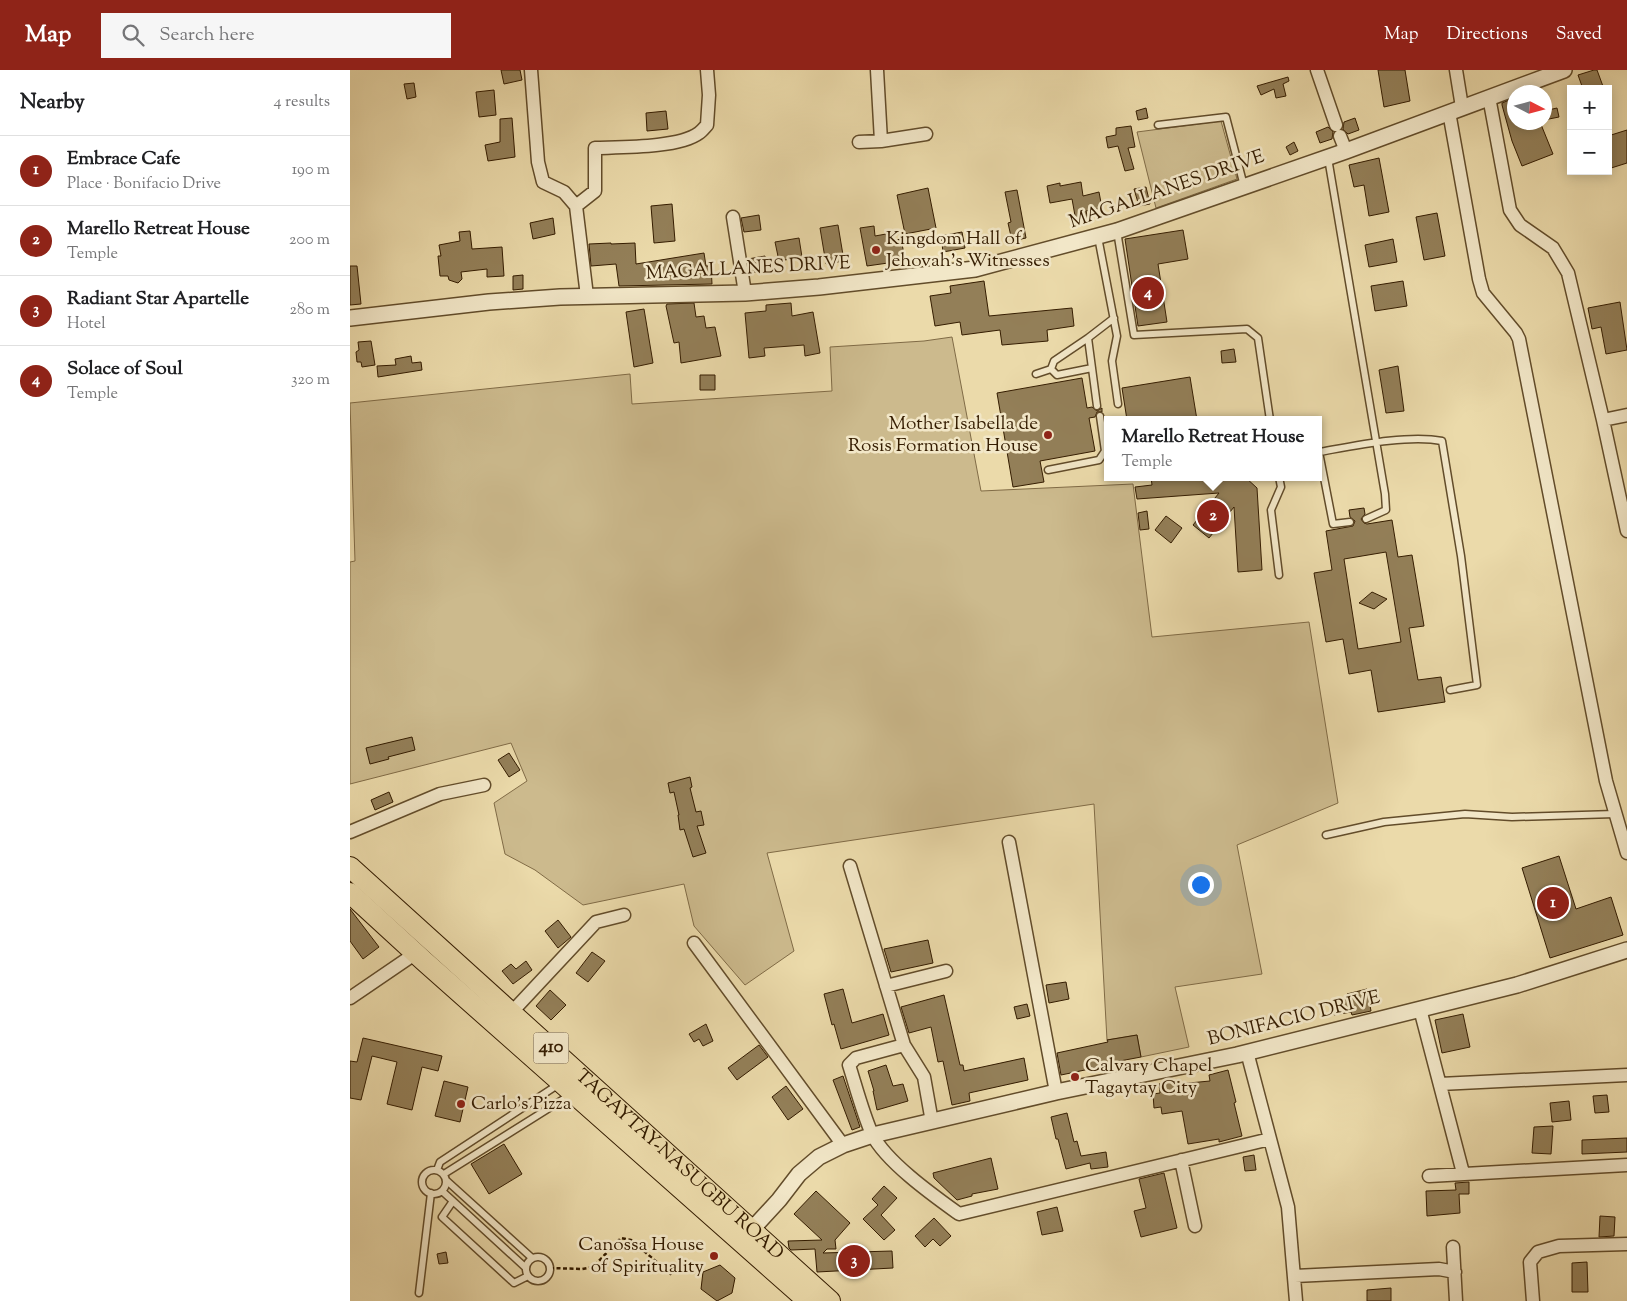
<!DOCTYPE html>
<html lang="en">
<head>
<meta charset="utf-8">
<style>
	body { margin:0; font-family:"Sorts Mill Goudy",serif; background:#f6f6f6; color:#202124 }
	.controls { position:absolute; right:15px; top:15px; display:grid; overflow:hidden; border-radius:0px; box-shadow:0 2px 12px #0003 }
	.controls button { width:45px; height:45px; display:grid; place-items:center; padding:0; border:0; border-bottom:1px solid #e0e0e0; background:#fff; color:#202124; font:25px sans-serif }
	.compass { position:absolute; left:1157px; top:15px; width:45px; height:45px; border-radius:50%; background:#fff; box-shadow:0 2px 12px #0003; rotate:96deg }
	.you { position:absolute; left:850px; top:814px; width:18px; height:18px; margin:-12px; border:4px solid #fff; border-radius:50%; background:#1a73e8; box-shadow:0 0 0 8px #1a73e833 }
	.badge { display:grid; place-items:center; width:32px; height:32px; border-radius:50%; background:#8f2418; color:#fff; font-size:16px; font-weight:700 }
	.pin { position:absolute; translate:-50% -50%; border:2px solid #fff; box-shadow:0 1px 5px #0006 }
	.popup { position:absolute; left:754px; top:346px; width:218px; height:65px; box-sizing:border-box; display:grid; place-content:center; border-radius:0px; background:#fff; filter:drop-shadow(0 1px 4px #0005); font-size:16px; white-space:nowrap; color:#757577 }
	.popup b { font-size:19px; color:#202124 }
	.popup::after { content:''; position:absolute; left:50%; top:100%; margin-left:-10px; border:10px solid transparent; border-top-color:#fff }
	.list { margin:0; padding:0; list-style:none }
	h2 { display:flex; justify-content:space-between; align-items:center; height:65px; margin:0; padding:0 20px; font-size:21px }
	h2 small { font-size:16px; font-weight:400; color:#757577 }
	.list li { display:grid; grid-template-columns:32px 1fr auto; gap:15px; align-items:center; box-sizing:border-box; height:70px; padding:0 20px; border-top:1px solid #e0e0e0 }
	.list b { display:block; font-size:19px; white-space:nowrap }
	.list p { margin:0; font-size:16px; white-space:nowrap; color:#757577 }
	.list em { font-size:16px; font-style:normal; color:#757577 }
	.icon { flex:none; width:28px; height:28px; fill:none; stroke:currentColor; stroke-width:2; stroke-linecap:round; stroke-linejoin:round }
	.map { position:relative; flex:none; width:1277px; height:1231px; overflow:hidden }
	header { display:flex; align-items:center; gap:30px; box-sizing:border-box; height:70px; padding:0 25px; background:#8f2418; color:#fff }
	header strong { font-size:24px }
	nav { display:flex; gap:28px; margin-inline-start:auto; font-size:18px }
	.search { width:350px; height:45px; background:#f6f6f6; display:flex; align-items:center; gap:12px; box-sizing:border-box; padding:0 18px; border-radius:0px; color:#757577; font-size:19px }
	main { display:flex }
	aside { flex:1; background:#fff }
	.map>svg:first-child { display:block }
	.green { fill:#ccba8d; stroke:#806b46 }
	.building { fill:#937f58; stroke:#341c00; fill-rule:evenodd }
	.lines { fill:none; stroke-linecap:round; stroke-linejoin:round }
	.service-casing { stroke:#624c2a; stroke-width:9 }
	.minor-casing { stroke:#624c2a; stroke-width:15 }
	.tertiary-casing { stroke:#624c2a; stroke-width:18 }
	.primary-casing { stroke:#341c00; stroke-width:22 }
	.path { stroke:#341c00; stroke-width:2.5; stroke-dasharray:4 2.5; stroke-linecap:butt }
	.service { stroke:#f2e7c8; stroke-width:6 }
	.minor { stroke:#f2e7c8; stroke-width:12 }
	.tertiary { stroke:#f2e7c8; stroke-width:15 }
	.primary { stroke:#ebdaaa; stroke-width:20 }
	.poi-dot { fill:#8f2418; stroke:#f2e7c8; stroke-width:2 }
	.labels { text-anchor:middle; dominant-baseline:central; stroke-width:5; stroke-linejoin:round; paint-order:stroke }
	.shield { fill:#f2e7c8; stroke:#6d593c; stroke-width:1 }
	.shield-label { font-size:18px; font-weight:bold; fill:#341c00 }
	.street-label { font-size:19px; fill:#341c00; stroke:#f2e7c8 }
	.poi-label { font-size:19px; fill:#341c00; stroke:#f2e7c8; text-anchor:start }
</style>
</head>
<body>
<header>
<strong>Map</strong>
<div class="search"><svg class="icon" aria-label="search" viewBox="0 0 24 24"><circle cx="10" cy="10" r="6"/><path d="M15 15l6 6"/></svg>Search here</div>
<nav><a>Map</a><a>Directions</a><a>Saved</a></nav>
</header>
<main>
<aside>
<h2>Nearby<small>4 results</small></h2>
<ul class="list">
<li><span class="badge">1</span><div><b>Embrace Cafe</b><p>Place · Bonifacio Drive</p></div><em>190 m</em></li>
<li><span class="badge">2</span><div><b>Marello Retreat House</b><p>Temple</p></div><em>200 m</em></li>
<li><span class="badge">3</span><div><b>Radiant Star Apartelle</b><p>Hotel</p></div><em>280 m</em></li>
<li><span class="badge">4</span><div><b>Solace of Soul</b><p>Temple</p></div><em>320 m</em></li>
</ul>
</aside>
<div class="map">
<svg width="1277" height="1231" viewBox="0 0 1277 1231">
	<rect width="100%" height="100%" fill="#ebdaaa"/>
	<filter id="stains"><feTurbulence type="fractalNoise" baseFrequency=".004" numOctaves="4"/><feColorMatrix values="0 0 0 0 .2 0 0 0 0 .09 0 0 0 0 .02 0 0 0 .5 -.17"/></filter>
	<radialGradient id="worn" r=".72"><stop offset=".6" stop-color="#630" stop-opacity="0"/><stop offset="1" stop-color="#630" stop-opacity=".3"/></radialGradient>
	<path class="green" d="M871,51L887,109L806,138L787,62Z
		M602,267L631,421L783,414L802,567L959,552L988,733L887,775L912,904L825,917L839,977L791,987L787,965L757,970L744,734L417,783L444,881L395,915L344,856L334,814L233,835L185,800L155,784L144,733L177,711L161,673L0,714V492L5,491L0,333L280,304L282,334L482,321L480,277L574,271Z"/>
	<path class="building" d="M151,0H170L172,10L154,14Z
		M1028,0H1055L1060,31L1034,37Z
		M1244,0H1247L1254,19H1233L1228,5Z
		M938,7L939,11L933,14L936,26L926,28L924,19L911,25L907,16Z
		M64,13L66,27L57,29L54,14Z
		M144,20L146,45L129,47L126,22Z
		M1164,28V52H1190L1203,84L1172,96L1162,71L1152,35V33Z
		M796,38L798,48L788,50L786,41Z
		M1207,38L1209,47L1194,50V41Z
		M316,41L318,59L297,61L296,43Z
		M162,48L165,87L138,91L135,75L150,72V49Z
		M1005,48L1009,60L998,64L993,59L994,52Z
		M781,56L785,77L778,78L784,99L775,101L768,76L758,78L756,67L766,65V58Z
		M978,57L983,62L982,69L970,73L966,62Z
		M1277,60V93L1258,99V66Z
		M944,72L948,81L940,85L936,77Z
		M1029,88L1039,142L1019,146L1014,115L1004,117L999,95Z
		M731,112L733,126L749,122L752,138L736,141L738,149L726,151L722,129L700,133L697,116L710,113V116Z
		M796,117L800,134L789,136L784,119Z
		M578,118L586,158L555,164L547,125Z
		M667,120L676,168L662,171L658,153L661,152L655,122Z
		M322,134L325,171L304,173L301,136Z
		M1087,143L1095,186L1074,190L1066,147Z
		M409,145L411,160L394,162L391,148Z
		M203,148L205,164L183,169L180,153Z
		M488,155L494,191L476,194L470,158Z
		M524,156L525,166L536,164L537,172L551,169L556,194L546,196L545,192L517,196L510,158Z
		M833,160L838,189L808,194L817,252L788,256L775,169Z
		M120,161L122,179L152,177L154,206L137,207V199L111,202L112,209L108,213L99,210L98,206H90L88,186H91L89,175L110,171L109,162Z
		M612,162L615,178L593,182L591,166Z
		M449,168L452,187L429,191L425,172Z
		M1043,169L1047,192L1019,197L1015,175Z
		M261,173V174L285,173L286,194L354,183L356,196H361L362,214L269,216L266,194L241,196L239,174Z
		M415,186L417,200L400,203L398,189Z
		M0,196H7L11,234L0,235Z
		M173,205V219L163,220V206Z
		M634,211L639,246L722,238L724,256L697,260L698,271L652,275L650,260L612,265L610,252L585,256L580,226L601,223L600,216Z
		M1053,211L1057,236L1025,241L1021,216Z
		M1270,232L1277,280L1256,284L1251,257L1242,259L1238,238Z
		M344,233L346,247L354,246L356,258L365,257L371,286L331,293L329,272L324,273L316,236L317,234Z
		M441,233L442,246L463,242L470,283L455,286L454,275L414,278L415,286L399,288L395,243L416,241V235Z
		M294,239L303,293L284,297L276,242Z
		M21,271L25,295L12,297L11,292H7L6,282L9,280L8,272Z
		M884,279L886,292L872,293L871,281Z
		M61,286L62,293L71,292L72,300L28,307L27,296L46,295L45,289Z
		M1048,296L1054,341L1036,343L1029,300Z
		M350,305H365V320H350Z
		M840,307L847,350H777L772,318Z
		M732,308L737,338L742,337L747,341L752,338V342H747L745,347L739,348L745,381L690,391L694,412L663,417L647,323Z
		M801,407H895L907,418L912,500L888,502L884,437L859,468L843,455L869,423L787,429L785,417L802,415Z
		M1014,438L1015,444L1011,449L1014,453L1017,454L1042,450L1048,487L1062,485L1074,556L1059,558L1068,610L1091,607L1095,632L1028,642L1021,600L999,604L993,569L976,572L964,503L982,500L976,461L1003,456L1005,451L1000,447L999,440ZM1036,482L1051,572L1008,579L994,489Z
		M797,441L799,459L790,460L788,443Z
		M816,446L832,458L821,473L805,460Z
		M1022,522L1037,529L1024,539L1009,533Z
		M62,667L65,680L38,687L39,689L20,694L16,678Z
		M159,683L170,700L159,707L148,690Z
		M340,707L342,717L340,718L346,742L351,741L354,755L347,756L356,783L343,787L334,759L330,760L328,745H329L324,722L320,723L318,713Z
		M39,722L43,732L25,740L21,730Z
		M1209,786L1226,839L1261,827L1273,865L1200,888L1172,798Z
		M0,839L29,877L13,889L0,871Z
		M208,850L221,867L208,878L195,861Z
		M578,870L583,893L541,902L534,879Z
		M242,882L255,891L238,912L226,903Z
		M176,891L182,900L163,914L152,901L161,894L166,899Z
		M716,912L719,929L699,933L696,915Z
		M493,919L502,953L533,944L539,965L491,979L484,954L482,955L474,924Z
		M1017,919L1021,941L1002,945L1001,942L984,945L981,931L998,928L997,924Z
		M200,920L216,935L201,950L186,936Z
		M594,925L610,995H613L614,1001L674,988L678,1010L619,1023L620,1031L602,1035L593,991L588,992L581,957L559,963L551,937Z
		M677,934L680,946L667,949L664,937Z
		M1113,944L1120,977L1092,983L1085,950Z
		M356,954L363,971L353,976L349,969L344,972L339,964Z
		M787,965L791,987L754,994V996L711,1005L707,983L758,972L757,970Z
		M13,968L92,986L88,1001L72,997L62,1040L37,1034L47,992L22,986L11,1030L0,1028V991L7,992Z
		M409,975L418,987L387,1010L378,998Z
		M536,995L543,1016L553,1014L558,1031L527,1040L523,1021H524L518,1001Z
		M878,1000L886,1032L884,1033L892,1066L869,1072V1069L838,1074L832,1041L812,1044L811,1037L804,1038L803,1024L810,1023L809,1014L827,1011L828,1014L860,1011L859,1005Z
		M493,1006L510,1057L502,1060L483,1010Z
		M94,1011L118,1017L110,1052L85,1046Z
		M436,1016L453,1039L438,1050L422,1027Z
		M1257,1025L1259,1042L1245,1043L1243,1026Z
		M1219,1031L1221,1050L1202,1052L1200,1033Z
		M717,1043L724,1072L727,1071L731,1086L756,1082L758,1097L741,1099L740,1093L716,1099L708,1069H706L701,1047Z
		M1203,1056L1201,1084L1182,1083L1184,1057Z
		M1277,1068V1082L1232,1084V1070Z
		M154,1074L172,1104L139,1124L121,1094Z
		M904,1085L906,1100L895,1101L893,1087Z
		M641,1088L648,1119L622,1124V1126L607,1130L584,1108L583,1103Z
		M814,1103L827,1158L791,1167L784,1141L796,1138L789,1109Z
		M1119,1112V1124H1109L1110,1143L1077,1146L1076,1121L1106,1120L1105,1113Z
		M534,1116L547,1128L531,1145L545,1160L534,1170L513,1149L528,1135L522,1129Z
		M466,1121L500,1153L485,1170L486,1179H477L473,1183L542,1181L543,1198L467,1202L465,1179L441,1180L439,1178L438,1171L472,1170L444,1144Z
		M707,1137L713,1161L692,1165L687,1142Z
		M1250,1146L1265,1147L1264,1166L1249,1167Z
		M584,1148L601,1166L590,1176L583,1169L575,1177L565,1166Z
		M96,1182L98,1193L89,1194L87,1184Z
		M1237,1192L1238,1222H1222V1193Z
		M370,1195L385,1208L382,1223L367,1231L351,1219L353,1202Z
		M1041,1218V1231H1017V1220Z"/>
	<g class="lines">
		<g class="service-casing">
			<path id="service" d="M808,55L876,47L894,116
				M978,88L1035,424L1036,440L1016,449
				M767,161L784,265L897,259L908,268L920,350
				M748,167L767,266L762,291L768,334
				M738,268L747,336
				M742,298L707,305L701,299L704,291L738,268L764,248
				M686,304L701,299
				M698,400L749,390L755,381L750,346
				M1000,452L983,454L969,382C1003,376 1059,364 1092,371L1111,486L1127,615L1100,620
				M929,505L921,440L931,417L929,407
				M976,765L1034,752L1115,744L1162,747L1265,744
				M72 1112a12 12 0 1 1 24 0a12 12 0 1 1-24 0Z
				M87,1100L90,1092L209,1014
				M94,1104L220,1025
				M97,1111L182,1188
				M92,1121L176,1198
				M103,1131L92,1147L164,1213L178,1206
				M176 1199a12 12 0 1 1 24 0a12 12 0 1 1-24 0Z
				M69,1223L81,1123"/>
		</g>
		<g class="minor-casing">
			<path id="minor" d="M181,0L188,92L193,112L214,122L226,136
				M527,0L531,71
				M967,0L986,55
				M1106,0L1112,37
				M1139,27L1160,140L1170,155L1203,178L1218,203L1253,350L1277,461
				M1099,42L1129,209L1133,223L1166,263L1169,269L1256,711L1277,783
				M990,66L996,81
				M509,72L531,71L576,64
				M383,147L395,223
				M237,226L226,136L245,121V78C271,77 329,78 349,63C352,61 355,57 357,55L359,25L357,0
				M1253,350L1277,345
				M0,762L90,724L134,715
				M659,772L706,1022
				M500,796L554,975L574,1007L582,1052
				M344,873L493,1075
				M536,916L596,901
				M0,928L66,883
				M1070,939L1113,1103
				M161,943L246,852L274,845
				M554,975L506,988L499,995C506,1017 513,1044 522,1064C536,1092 584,1126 609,1144L920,1069
				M897,982L938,1137L946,1231
				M1090,1014L1277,1005
				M831,1090L845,1156
				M1079,1106L1277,1095
				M1103,1177L1106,1231
				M945,1206L1089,1199L1105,1202
				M1183,1231L1180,1192L1188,1182L1209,1176L1277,1174"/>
		</g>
		<g class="tertiary-casing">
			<path id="tertiary" d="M0,248L139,232L210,227L395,223L469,217L625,199L767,161L996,81L1214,0
				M394,1168L429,1130L449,1104L469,1087L493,1075L523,1065L706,1022L887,985L1167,915L1277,880"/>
		</g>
		<g class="primary-casing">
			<g id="primary">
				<path id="s1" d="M0,797L480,1231"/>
				<path d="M0,823L74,891L458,1231"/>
			</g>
		</g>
		<path class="path" d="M200,1198L232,1199L243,1197L271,1168L281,1170L322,1205"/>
		<use href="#service" class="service"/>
		<use href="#minor" class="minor"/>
		<use href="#tertiary" class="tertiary"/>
		<use href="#primary" class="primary"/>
	</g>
	<g class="poi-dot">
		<circle cx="526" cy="180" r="5"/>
		<circle cx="698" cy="365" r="5"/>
		<circle cx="725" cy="1007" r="5"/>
		<circle cx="111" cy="1034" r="5"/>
		<circle cx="364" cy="1186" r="5"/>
	</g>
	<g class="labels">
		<rect class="shield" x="183.5" y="962.5" width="35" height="31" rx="4"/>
		<g class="shield-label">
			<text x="201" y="978">410</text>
		</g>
		<g class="street-label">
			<text transform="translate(817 120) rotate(-19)">MAGALLANES DRIVE</text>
			<text transform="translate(398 199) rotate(-3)">MAGALLANES DRIVE</text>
			<text transform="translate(944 949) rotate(-14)">BONIFACIO DRIVE</text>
			<text stroke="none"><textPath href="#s1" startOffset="444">TAGAYTAY-NASUGBU ROAD</textPath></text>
		</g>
		<g class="poi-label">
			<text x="536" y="169">Kingdom Hall of<tspan x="536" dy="22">Jehovah's Witnesses</tspan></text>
			<text x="688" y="354" text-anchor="end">Mother Isabella de<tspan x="688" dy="22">Rosis Formation House</tspan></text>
			<text x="735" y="996">Calvary Chapel<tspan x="735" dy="22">Tagaytay City</tspan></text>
			<text x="121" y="1034">Carlo's Pizza</text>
			<text x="354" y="1175" text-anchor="end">Canossa House<tspan x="354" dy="22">of Spirituality</tspan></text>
		</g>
	</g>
	<rect width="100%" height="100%" filter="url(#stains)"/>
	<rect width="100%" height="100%" fill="url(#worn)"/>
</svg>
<div class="controls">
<button>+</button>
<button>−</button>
</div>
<svg class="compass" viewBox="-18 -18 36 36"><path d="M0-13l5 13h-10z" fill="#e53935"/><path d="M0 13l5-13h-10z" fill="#757577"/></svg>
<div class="you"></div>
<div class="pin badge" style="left:1203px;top:833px">1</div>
<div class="pin badge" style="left:863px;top:446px">2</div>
<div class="popup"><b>Marello Retreat House</b>Temple</div>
<div class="pin badge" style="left:504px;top:1191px">3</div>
<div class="pin badge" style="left:798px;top:223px">4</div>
</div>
</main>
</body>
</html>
